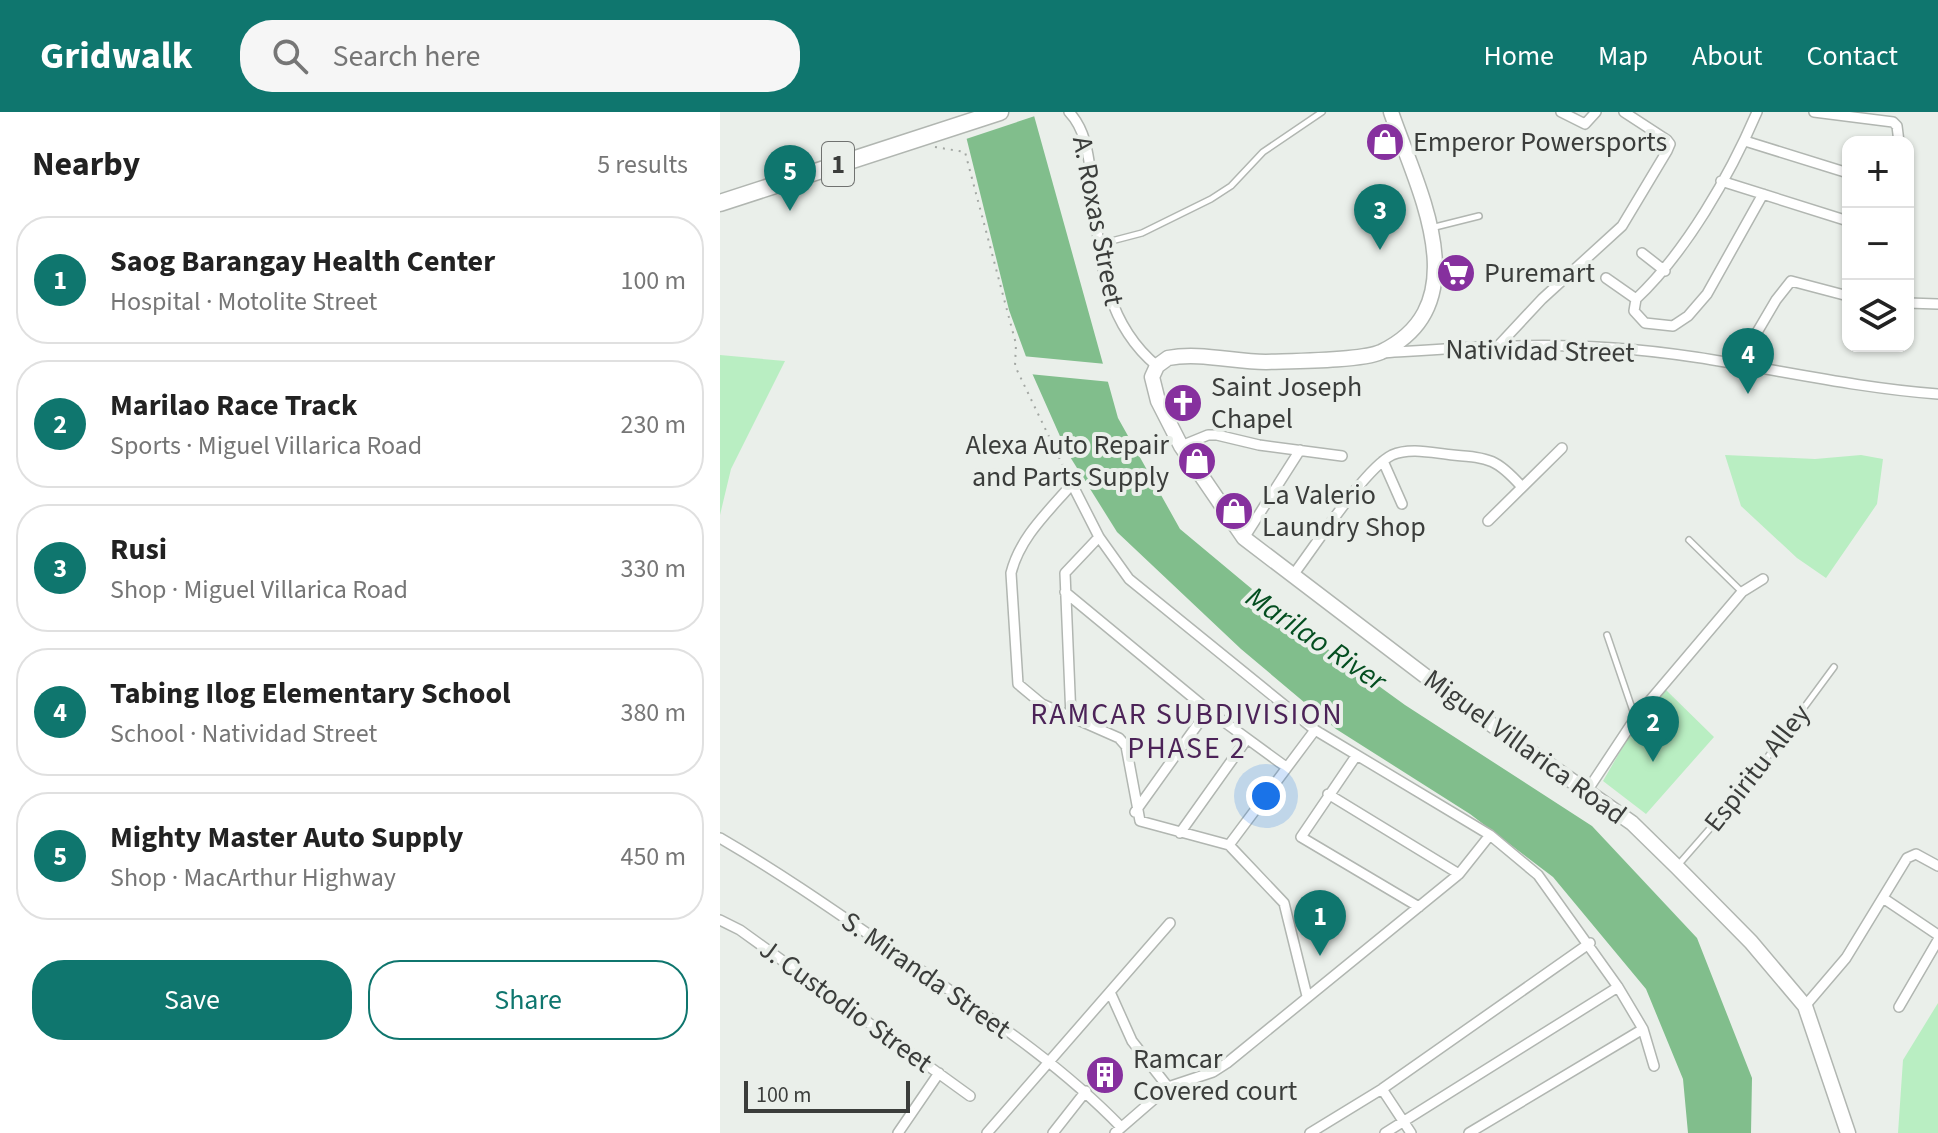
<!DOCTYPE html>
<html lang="en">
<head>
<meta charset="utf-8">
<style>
	body { margin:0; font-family:"Source Sans 3",sans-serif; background:#f6f6f6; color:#222 }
	.controls { position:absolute; right:24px; top:24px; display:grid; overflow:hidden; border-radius:16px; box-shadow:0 2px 6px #0004 }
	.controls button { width:72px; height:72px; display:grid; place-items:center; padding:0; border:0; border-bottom:2px solid #e0e0e0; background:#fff; color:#222; font:40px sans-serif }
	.scale { position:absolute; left:24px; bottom:20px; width:166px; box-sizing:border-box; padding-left:8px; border:4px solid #3b3d3b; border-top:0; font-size:22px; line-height:28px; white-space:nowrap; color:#3b3d3b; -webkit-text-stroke:6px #eaefea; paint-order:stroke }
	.you { position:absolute; left:546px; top:684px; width:28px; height:28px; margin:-20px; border:6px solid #fff; border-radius:50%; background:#1a73e8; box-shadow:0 0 0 12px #1a73e833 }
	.badge { display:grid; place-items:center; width:52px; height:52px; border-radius:50%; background:#0f766e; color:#fff; font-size:26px; font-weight:700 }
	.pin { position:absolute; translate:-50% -66px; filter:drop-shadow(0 2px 4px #0008) }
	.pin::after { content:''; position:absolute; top:42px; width:28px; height:24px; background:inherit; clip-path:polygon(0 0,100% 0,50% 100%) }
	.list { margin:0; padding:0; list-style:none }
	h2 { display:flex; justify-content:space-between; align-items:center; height:104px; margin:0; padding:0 32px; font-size:34px }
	h2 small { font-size:26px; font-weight:400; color:#767676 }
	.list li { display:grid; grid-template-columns:52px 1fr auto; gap:24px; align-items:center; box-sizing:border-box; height:128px; margin:0 16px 16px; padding:0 16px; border:2px solid #e0e0e0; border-radius:32px }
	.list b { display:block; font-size:30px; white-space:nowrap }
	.list p { margin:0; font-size:26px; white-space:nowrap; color:#767676 }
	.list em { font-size:26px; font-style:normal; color:#767676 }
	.actions { display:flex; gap:16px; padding:24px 32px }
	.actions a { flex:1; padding:18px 0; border:2px solid #0f766e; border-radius:32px; text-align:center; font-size:28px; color:#0f766e }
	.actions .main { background:#0f766e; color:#fff }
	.icon { flex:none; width:44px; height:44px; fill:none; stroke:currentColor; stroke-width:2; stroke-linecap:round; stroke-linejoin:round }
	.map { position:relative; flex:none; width:1218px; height:1021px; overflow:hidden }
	header { display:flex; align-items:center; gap:48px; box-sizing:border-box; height:112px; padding:0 40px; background:#0f766e; color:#fff }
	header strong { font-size:38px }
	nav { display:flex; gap:44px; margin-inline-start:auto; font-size:28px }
	.search { width:560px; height:72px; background:#f6f6f6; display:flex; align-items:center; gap:20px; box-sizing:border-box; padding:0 28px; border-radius:32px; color:#767676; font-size:30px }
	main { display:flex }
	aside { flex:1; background:#fff }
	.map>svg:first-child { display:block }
	.green { fill:#b9eec2 }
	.water { fill:#81be8c }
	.pier { fill:#eaefea }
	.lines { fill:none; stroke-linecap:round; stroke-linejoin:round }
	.service-casing { stroke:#b1b6b1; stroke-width:8 }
	.minor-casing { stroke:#b1b6b1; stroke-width:12 }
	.secondary-casing { stroke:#b1b6b1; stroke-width:17 }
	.trunk-casing { stroke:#b1b6b1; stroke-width:19 }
	.path { stroke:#a3a7a3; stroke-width:2; stroke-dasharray:2 6; stroke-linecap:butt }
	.service { stroke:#fff; stroke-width:5 }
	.minor { stroke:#fff; stroke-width:9 }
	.secondary { stroke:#fff; stroke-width:14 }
	.trunk { stroke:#fff; stroke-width:16 }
	.labels { text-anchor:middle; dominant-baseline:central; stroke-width:8; stroke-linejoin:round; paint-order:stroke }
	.shield { fill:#eaefea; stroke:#707270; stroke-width:2 }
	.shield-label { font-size:26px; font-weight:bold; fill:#3b3d3b }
	.poi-label { font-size:28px; fill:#3b3d3b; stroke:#eaefea; text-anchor:start }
	.street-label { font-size:28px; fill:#3b3d3b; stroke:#eaefea }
	.water-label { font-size:30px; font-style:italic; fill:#044e20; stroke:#eaefea }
	.neighbourhood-label { font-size:30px; letter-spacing:2px; fill:#4c2358; stroke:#eaefea }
</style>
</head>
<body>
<header>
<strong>Gridwalk</strong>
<div class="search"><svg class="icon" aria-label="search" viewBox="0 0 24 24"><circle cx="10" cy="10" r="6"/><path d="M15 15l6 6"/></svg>Search here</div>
<nav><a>Home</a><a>Map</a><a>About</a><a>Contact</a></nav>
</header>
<main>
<aside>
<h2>Nearby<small>5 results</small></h2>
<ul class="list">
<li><span class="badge">1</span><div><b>Saog Barangay Health Center</b><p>Hospital · Motolite Street</p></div><em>100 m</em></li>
<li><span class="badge">2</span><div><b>Marilao Race Track</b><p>Sports · Miguel Villarica Road</p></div><em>230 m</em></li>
<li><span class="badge">3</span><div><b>Rusi</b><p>Shop · Miguel Villarica Road</p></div><em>330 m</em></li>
<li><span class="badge">4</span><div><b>Tabing Ilog Elementary School</b><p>School · Natividad Street</p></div><em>380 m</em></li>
<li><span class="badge">5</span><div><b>Mighty Master Auto Supply</b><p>Shop · MacArthur Highway</p></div><em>450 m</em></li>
</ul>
<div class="actions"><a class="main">Save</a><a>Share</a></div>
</aside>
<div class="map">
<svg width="1218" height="1021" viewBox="0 0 1218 1021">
	<rect width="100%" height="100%" fill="#eaefea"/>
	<path class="green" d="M0,243L65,249L11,357L0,403Z
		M1005,343L1095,347L1141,343L1163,347L1157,392L1106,466L1077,446L1021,394Z
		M945,577L994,625L926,702L883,669L905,631Z
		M1218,891V1021H1178L1183,948Z"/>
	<path class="water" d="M240,0H313L398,306L460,417L580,517L685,593L872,714L977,826L1032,966L1031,1021H968L963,967L926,877L833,765L750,702L616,617L521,537L397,420L347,340L312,261L289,198Z"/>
	<path class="pier" d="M236,0H318V3L243,28Z
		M302,244L386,252L391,270L309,262Z"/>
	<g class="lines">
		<g class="service-casing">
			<path id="service" d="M711,116L759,104
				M380,132L422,121L491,87L511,74L543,40L602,0
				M969,428L1021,479
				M887,523L915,605
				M959,752L1021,681L1114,555"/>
		</g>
		<g class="minor-casing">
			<path id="minor" d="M349,0C365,17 368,40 371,63C380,134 378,205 437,254
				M841,0L865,12L876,0
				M1094,0L1173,10L1177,14L1179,30
				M1025,29L1128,61
				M1001,69L1128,109
				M922,141L945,159
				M886,166L916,187
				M916,187C966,140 1010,63 1037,0
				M916,187L914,199L925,211L953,214L968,204L987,182L1043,82
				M1188,191L1218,192
				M779,233L822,187L902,114L947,39L950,32L947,28L904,0
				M662,241C739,236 816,230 893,236C1002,243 1109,274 1218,282
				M1019,251L1056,188L1071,169L1128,184
				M461,334L488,323H497L539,333L622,344
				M663,349L682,392
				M768,409L842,336
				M524,426L580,338
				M573,463C594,436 644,357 672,343C690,335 713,341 733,343C770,346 777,347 802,375
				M345,480L488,598L566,655
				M351,606L345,461L379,425
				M636,644L581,725L699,795
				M867,679L916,605L1022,480L1043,467
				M608,682L739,762
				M415,700L488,598
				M460,721L527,627
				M0,726C69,766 133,812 199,857C270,906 341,953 401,1015
				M509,733L595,618
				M1163,786L1218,823
				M0,808L20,818L250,984
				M390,880L412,929L448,975
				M587,884L564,791L509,733L420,709L406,634L399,626L322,592L298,572L291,461C300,425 328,400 352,372L379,425L409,467L595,618L770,723L818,763L898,875L923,917L934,954
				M1085,894L1126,846L1187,746L1196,742L1218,754
				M1179,895L1218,828
				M662,977L691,1021
				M178,1021L219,961
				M267,1021L450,811
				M333,1021L366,979
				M395,1021L448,975L493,960L507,951L739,762L770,723
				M590,1021L662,977L870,831
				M665,1021L898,875
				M749,1021L923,917"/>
		</g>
		<g class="secondary-casing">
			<path id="secondary" d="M671,0C696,74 761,192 661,240C641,249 571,249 546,250C514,250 480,240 448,246L437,254L432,265L438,289L461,334L524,426L738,589L912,711L957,755L1031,830L1085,894L1128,1021"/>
		</g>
		<g class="trunk-casing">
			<path id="trunk" d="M0,91L280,0"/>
		</g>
		<path class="path" d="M215,35L245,40L296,232L295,254L348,364"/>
		<use href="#service" class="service"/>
		<use href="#minor" class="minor"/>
		<use href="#secondary" class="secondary"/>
		<use href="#trunk" class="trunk"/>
	</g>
	<defs>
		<g id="shop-disc" transform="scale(2)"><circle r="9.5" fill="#86309e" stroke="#eaefea"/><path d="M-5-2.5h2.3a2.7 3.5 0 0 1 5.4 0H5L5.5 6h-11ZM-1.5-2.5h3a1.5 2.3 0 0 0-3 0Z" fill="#fff"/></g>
		<g id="supermarket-disc" transform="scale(2)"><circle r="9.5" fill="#86309e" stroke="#eaefea"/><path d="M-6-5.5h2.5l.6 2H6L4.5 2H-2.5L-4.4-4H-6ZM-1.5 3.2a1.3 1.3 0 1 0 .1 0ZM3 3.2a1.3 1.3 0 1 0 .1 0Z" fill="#fff"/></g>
		<g id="church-disc" transform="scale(2)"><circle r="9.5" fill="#86309e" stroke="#eaefea"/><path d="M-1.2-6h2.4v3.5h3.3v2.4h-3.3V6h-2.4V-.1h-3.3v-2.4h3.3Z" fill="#fff"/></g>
		<g id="building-disc" transform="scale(2)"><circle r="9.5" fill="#86309e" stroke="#eaefea"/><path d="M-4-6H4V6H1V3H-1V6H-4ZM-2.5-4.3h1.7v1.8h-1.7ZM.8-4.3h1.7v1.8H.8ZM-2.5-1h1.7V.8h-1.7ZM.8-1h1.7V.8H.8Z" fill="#fff"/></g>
	</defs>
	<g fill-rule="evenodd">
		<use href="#shop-disc" x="665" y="30"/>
		<use href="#supermarket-disc" x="736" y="161"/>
		<use href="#church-disc" x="463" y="291"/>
		<use href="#shop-disc" x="477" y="349"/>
		<use href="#shop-disc" x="514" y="399"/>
		<use href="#building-disc" x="385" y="963"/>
	</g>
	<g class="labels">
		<rect class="shield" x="102" y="30" width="32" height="44" rx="6"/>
		<g class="shield-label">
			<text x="118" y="52">1</text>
		</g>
		<g class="poi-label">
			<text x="693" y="30">Emperor Powersports</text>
			<text x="764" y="161">Puremart</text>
			<text x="491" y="275">Saint Joseph<tspan x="491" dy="32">Chapel</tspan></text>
			<text x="449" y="333" text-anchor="end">Alexa Auto Repair<tspan x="449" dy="32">and Parts Supply</tspan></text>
			<text x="542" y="383">La Valerio<tspan x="542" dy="32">Laundry Shop</tspan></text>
			<text x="413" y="947">Ramcar<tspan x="413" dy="32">Covered court</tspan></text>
		</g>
		<g class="street-label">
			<text transform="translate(378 109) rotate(79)">A. Roxas Street</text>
			<text transform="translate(820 239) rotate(1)">Natividad Street</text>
			<text transform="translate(805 635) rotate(36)">Miguel Villarica Road</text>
			<text transform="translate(1037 656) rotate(-52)">Espiritu Alley</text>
			<text transform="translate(206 863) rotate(35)">S. Miranda Street</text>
			<text transform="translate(126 894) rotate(36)">J. Custodio Street</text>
		</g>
		<g class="water-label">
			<text transform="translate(596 527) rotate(34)">Marilao River</text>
		</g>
		<g class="neighbourhood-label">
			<text x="467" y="602">RAMCAR SUBDIVISION<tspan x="467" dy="34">PHASE 2</tspan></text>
		</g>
	</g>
</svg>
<div class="controls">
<button>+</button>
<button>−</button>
<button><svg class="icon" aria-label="layers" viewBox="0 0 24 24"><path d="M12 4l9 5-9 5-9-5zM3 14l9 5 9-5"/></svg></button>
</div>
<div class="scale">100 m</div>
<div class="you"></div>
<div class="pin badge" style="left:600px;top:844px">1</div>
<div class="pin badge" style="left:933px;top:650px">2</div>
<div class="pin badge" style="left:660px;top:138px">3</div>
<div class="pin badge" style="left:1028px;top:282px">4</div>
<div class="pin badge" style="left:70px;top:99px">5</div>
</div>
</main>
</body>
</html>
